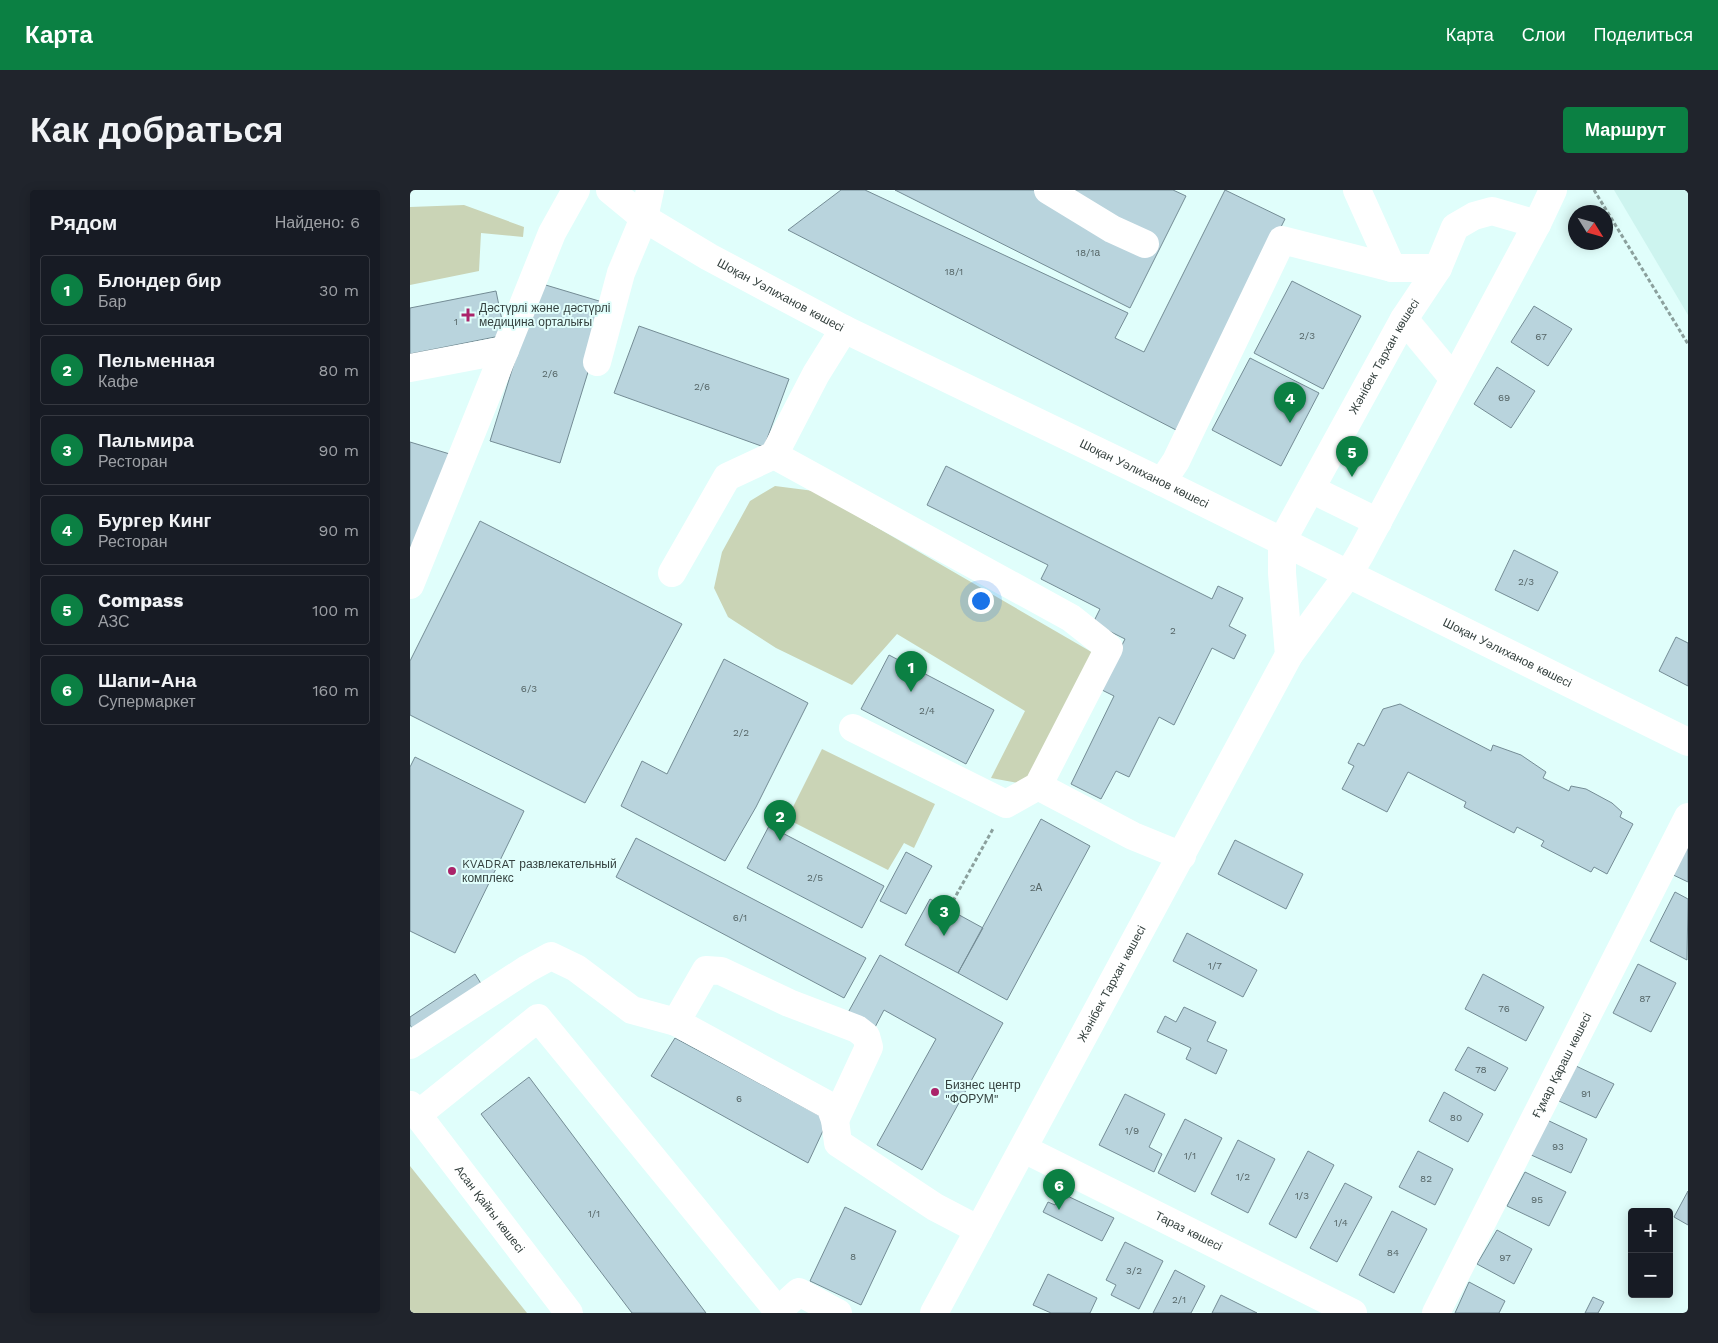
<!DOCTYPE html>
<html lang="ru">
<head>
<meta charset="utf-8">
<style>
	body { margin:0; font-family:"Work Sans",sans-serif; background:#20242c; color:#f1f3f6 }
	.controls { position:absolute; right:15px; bottom:15px; display:grid; overflow:hidden; border-radius:5px; box-shadow:0 2px 12px #0003 }
	.controls button { width:45px; height:45px; display:grid; place-items:center; padding:0; border:0; border-bottom:1px solid #363941; background:#171b24; color:#f1f3f6; font:25px sans-serif }
	.compass { position:absolute; left:1158px; top:15px; width:45px; height:45px; border-radius:50%; background:#171b24; box-shadow:0 2px 12px #0003; rotate:127deg }
	.you { position:absolute; left:570px; top:410px; width:18px; height:18px; margin:-12px; border:4px solid #fff; border-radius:50%; background:#1a73e8; box-shadow:0 0 0 8px #1a73e833 }
	.badge { display:grid; place-items:center; width:32px; height:32px; border-radius:50%; background:#0b8043; color:#fff; font-size:16px; font-weight:700 }
	.pin { position:absolute; translate:-50% -41px; filter:drop-shadow(0 1px 2px #0008) }
	.pin::after { content:''; position:absolute; top:26px; width:18px; height:15px; background:inherit; clip-path:polygon(0 0,100% 0,50% 100%) }
	.list { margin:0; padding:0; list-style:none }
	h2 { display:flex; justify-content:space-between; align-items:center; height:65px; margin:0; padding:0 20px; font-size:21px }
	h2 small { font-size:16px; font-weight:400; color:#9ea1a6 }
	.list li { display:grid; grid-template-columns:32px 1fr auto; gap:15px; align-items:center; box-sizing:border-box; height:70px; margin:0 10px 10px; padding:0 10px; border:1px solid #363941; border-radius:5px }
	.list b { display:block; font-size:19px; white-space:nowrap }
	.list p { margin:0; font-size:16px; white-space:nowrap; color:#9ea1a6 }
	.list em { font-size:16px; font-style:normal; color:#9ea1a6 }
	.map { position:relative; flex:none; width:1278px; height:1123px; overflow:hidden; border-radius:5px }
	header { display:flex; align-items:center; gap:30px; box-sizing:border-box; height:70px; padding:0 25px; background:#0b8043; color:#fff }
	header strong { font-size:24px }
	nav { display:flex; gap:28px; margin-inline-start:auto; font-size:18px }
	.intro { display:flex; align-items:center; justify-content:space-between; box-sizing:border-box; height:120px; padding:0 30px }
	h1 { margin:0; font-size:35px }
	.button { padding:12px 22px; border-radius:5px; background:#0b8043; color:#fff; font-size:18px; font-weight:700 }
	main { display:flex; gap:30px; padding:0 30px }
	aside { flex:1; background:#171b24; border-radius:5px; box-shadow:0 2px 12px #0003 }
	.map>svg:first-child { display:block }
	.built { fill:#cdf4ef }
	.green { fill:#cad4b6 }
	.building { fill:#b9d4dd; stroke:#748c95 }
	.lines { fill:none; stroke-linecap:round; stroke-linejoin:round }
	.path { stroke:#8ba09d; stroke-width:3; stroke-dasharray:4 2.5; stroke-linecap:butt }
	.minor { stroke:#fff; stroke-width:28 }
	.major { stroke:#fff; stroke-width:28 }
	.poi-dot { fill:#ab246a; stroke:#e0fefb; stroke-width:2 }
	.labels { text-anchor:middle; dominant-baseline:central; stroke-width:4; stroke-linejoin:round; paint-order:stroke }
	.number-label { font-size:10px; fill:#556566 }
	.street-label { font-size:12px; fill:#34403e; stroke:#e0fefb }
	.poi-label { font-size:12px; fill:#34403e; stroke:#e0fefb; text-anchor:start }
</style>
</head>
<body>
<header>
<strong>Карта</strong>
<nav><a>Карта</a><a>Слои</a><a>Поделиться</a></nav>
</header>
<div class="intro"><h1>Как добраться</h1><a class="button">Маршрут</a></div>
<main>
<aside>
<h2>Рядом<small>Найдено: 6</small></h2>
<ul class="list">
<li><span class="badge">1</span><div><b>Блондер бир</b><p>Бар</p></div><em>30 m</em></li>
<li><span class="badge">2</span><div><b>Пельменная</b><p>Кафе</p></div><em>80 m</em></li>
<li><span class="badge">3</span><div><b>Пальмира</b><p>Ресторан</p></div><em>90 m</em></li>
<li><span class="badge">4</span><div><b>Бургер Кинг</b><p>Ресторан</p></div><em>90 m</em></li>
<li><span class="badge">5</span><div><b>Compass</b><p>АЗС</p></div><em>100 m</em></li>
<li><span class="badge">6</span><div><b>Шапи-Ана</b><p>Супермаркет</p></div><em>160 m</em></li>
</ul>
</aside>
<div class="map">
<svg width="1278" height="1123" viewBox="0 0 1278 1123">
	<rect width="100%" height="100%" fill="#e0fefb"/>
	<path class="built" d="M1204,0H1278V125Z"/>
	<path class="green" d="M54,15L114,37L113,47L71,43L69,81L0,95V17Z
		M365,296L404,301L685,464L618,595L581,588L615,521L487,444L442,495L366,458L318,427L304,398L312,362L340,311Z
		M412,559L525,614L504,658L494,653L478,680L377,629Z
		M0,976L117,1123H0Z"/>
	<path class="building" d="M431,0H455L718,123L705,148L734,162L815,0L875,29L768,241L378,40Z
		M485,0H763L776,6L720,118Z
		M882,91L951,126L913,199L844,163Z
		M129,93L199,114L150,273L80,251Z
		M86,101L95,145L0,164V118Z
		M1124,116L1162,139L1138,176L1101,152Z
		M229,136L379,189L354,257L204,203Z
		M840,168L909,203L871,276L802,240Z
		M1087,177L1125,201L1101,238L1064,214Z
		M0,252L43,265L0,375Z
		M536,276L802,409L808,396L833,408L819,436L836,445L824,469L802,458L764,535L749,527L719,587L706,581L691,609L661,594L704,506L690,499L715,449L683,433L690,419L631,389L638,375L517,315Z
		M70,331L272,434L175,613L0,525V471Z
		M1104,360L1148,382L1128,421L1085,400Z
		M1266,447L1278,453V496L1249,481Z
		M479,465L584,520L556,574L451,519Z
		M314,469L398,513L346,617L315,671L211,616L232,571L257,584Z
		M990,514L1081,561L1083,555L1111,565L1136,582L1133,588L1159,601L1161,596L1176,599L1202,613L1212,622L1210,627L1223,634L1197,684L1184,677L1181,682L1131,656L1134,651L1107,637L1104,643L1054,617L1056,612L998,582L977,622L932,599L944,576L938,573L948,553L954,556L973,519Z
		M5,567L114,621L45,763L0,741V577Z
		M631,629L680,656L597,810L548,783Z
		M359,636L474,696L452,738L337,678Z
		M1278,640V692L1257,682Z
		M226,648L456,768L434,808L206,687Z
		M825,650L893,684L876,719L808,684Z
		M496,662L522,676L496,724L470,711Z
		M1265,702L1278,709L1277,770L1240,751Z
		M520,709L573,738L548,783L495,755Z
		M777,743L847,780L833,807L763,771Z
		M470,765L593,833L512,980L467,955L526,849L474,820L462,843L435,828Z
		M1228,774L1266,793L1241,842L1203,823Z
		M65,784L75,800L7,846L0,835V827Z
		M1073,784L1134,817L1116,851L1055,819Z
		M774,817L806,832L797,851L817,860L806,884L776,869L781,858L747,842L755,826L766,832Z
		M265,848L418,930L398,973L241,886Z
		M1058,857L1098,878L1085,901L1045,880Z
		M1166,876L1204,894L1186,928L1149,911Z
		M119,887L296,1123H222L71,924Z
		M1034,902L1073,924L1058,952L1019,931Z
		M715,904L755,924L739,957L752,964L744,982L689,955Z
		M775,929L812,948L785,1002L748,983Z
		M1135,929L1177,949L1161,983L1119,964Z
		M828,950L865,969L838,1023L801,1004Z
		M898,961L924,975L886,1048L859,1034Z
		M1008,961L1043,979L1025,1015L989,997Z
		M1115,982L1156,1002L1139,1036L1097,1016Z
		M935,993L962,1007L927,1072L900,1058Z
		M1278,1001V1035L1264,1027Z
		M651,1003L704,1028L692,1051L633,1022L638,1012L645,1015Z
		M435,1017L486,1041L451,1115L400,1091Z
		M982,1021L1017,1039L984,1103L949,1085Z
		M1087,1040L1122,1059L1104,1094L1067,1074Z
		M715,1052L753,1071L729,1119L701,1105L706,1095L696,1090Z
		M765,1080L795,1096L781,1123H743Z
		M638,1084L687,1108L680,1123H641L623,1115Z
		M1059,1092L1095,1111L1089,1123H1045Z
		M811,1105L847,1123H802Z
		M1183,1107L1194,1112L1188,1123H1175Z"/>
	<g class="lines">
		<path class="path" d="M1184,0L1278,154
			M543,711L584,637"/>
		<g class="minor">
			<path d="M638,0L702,39L735,54"/>
			<path d="M947,0L982,78H1028"/>
			<path d="M994,129L1043,188"/>
			<path d="M187,172L211,83L234,28"/>
			<path d="M0,178L95,160L142,43L166,0"/>
			<path d="M364,265L661,428L699,458L628,596L596,614L443,538"/>
			<path d="M752,292L766,271L872,50L982,78"/>
			<path d="M901,299L968,332"/>
			<path d="M262,383L317,287L364,265L406,184L434,139"/>
			<path d="M0,395L95,160"/>
			<path id="s1" d="M879,465L872,383V351L994,129L1028,78L1045,37L1064,26L1082,21L1127,34"/>
			<path d="M628,596L723,646L772,666"/>
			<path d="M266,832L296,780L311,781L379,813L447,839L456,846L459,857L425,930"/>
			<path d="M0,855L117,779L141,766L166,778L222,820L266,832L420,916L425,930L428,953L525,1017L569,1040"/>
			<path id="s2" d="M0,915L159,1123"/>
			<path d="M7,925L128,828L368,1121L367,1123"/>
			<path id="s3" d="M614,959L943,1123"/>
			<path d="M368,1121L389,1102L428,1123"/>
			<path id="s4" d="M524,1123L879,465L939,383L951,363L1127,34L1143,0"/>
			<path id="s5" d="M1026,1123L1278,627"/>
		</g>
		<g class="major">
			<path id="s6" d="M200,0L234,28L299,67L434,139L752,292L1278,552"/>
			<path d="M234,28L240,0"/>
		</g>
	</g>
	<g class="poi-dot">
		<path d="M55.5 117.5h5v5h5v5h-5v5h-5v-5h-5v-5h5z"/>
		<circle cx="42" cy="681" r="5"/>
		<circle cx="525" cy="902" r="5"/>
	</g>
	<g class="labels">
		<g class="number-label">
			<text x="678" y="62">18/1а</text>
			<text x="544" y="81">18/1</text>
			<text x="46" y="131">1</text>
			<text x="897" y="145">2/3</text>
			<text x="1131" y="146">67</text>
			<text x="140" y="183">2/6</text>
			<text x="292" y="196">2/6</text>
			<text x="1094" y="207">69</text>
			<text x="1116" y="391">2/3</text>
			<text x="763" y="440">2</text>
			<text x="119" y="498">6/3</text>
			<text x="517" y="520">2/4</text>
			<text x="331" y="542">2/2</text>
			<text x="405" y="687">2/5</text>
			<text x="626" y="697">2А</text>
			<text x="330" y="727">6/1</text>
			<text x="805" y="775">1/7</text>
			<text x="1235" y="808">87</text>
			<text x="1094" y="818">76</text>
			<text x="1071" y="879">78</text>
			<text x="1176" y="903">91</text>
			<text x="329" y="908">6</text>
			<text x="1046" y="927">80</text>
			<text x="722" y="940">1/9</text>
			<text x="1148" y="956">93</text>
			<text x="780" y="965">1/1</text>
			<text x="833" y="986">1/2</text>
			<text x="1016" y="988">82</text>
			<text x="892" y="1005">1/3</text>
			<text x="1127" y="1009">95</text>
			<text x="184" y="1023">1/1</text>
			<text x="931" y="1032">1/4</text>
			<text x="983" y="1062">84</text>
			<text x="443" y="1066">8</text>
			<text x="1095" y="1067">97</text>
			<text x="724" y="1080">3/2</text>
			<text x="769" y="1109">2/1</text>
		</g>
		<g class="street-label">
			<text stroke="none"><textPath href="#s6" startOffset="201">Шоқан Уәлиханов көшесі</textPath></text>
			<text stroke="none"><textPath href="#s1" startOffset="325">Жәнібек Тархан көшесі</textPath></text>
			<text stroke="none"><textPath href="#s6" startOffset="606">Шоқан Уәлиханов көшесі</textPath></text>
			<text stroke="none"><textPath href="#s6" startOffset="1011">Шоқан Уәлиханов көшесі</textPath></text>
			<text stroke="none"><textPath href="#s4" startOffset="374">Жәнібек Тархан көшесі</textPath></text>
			<text stroke="none"><textPath href="#s5" startOffset="278">Ғұмар Қараш көшесі</textPath></text>
			<text stroke="none"><textPath href="#s2" startOffset="131">Асан Қайғы көшесі</textPath></text>
			<text stroke="none"><textPath href="#s3" startOffset="184">Тараз көшесі</textPath></text>
		</g>
		<g class="poi-label">
			<text x="69" y="118">Дәстүрлі және дәстүрлі<tspan x="69" dy="14">медицина орталығы</tspan></text>
			<text x="52" y="674">KVADRAT развлекательный<tspan x="52" dy="14">комплекс</tspan></text>
			<text x="535" y="895">Бизнес центр<tspan x="535" dy="14">"ФОРУМ"</tspan></text>
		</g>
	</g>
</svg>
<div class="controls">
<button>+</button>
<button>−</button>
</div>
<svg class="compass" viewBox="-18 -18 36 36"><path d="M0-13l5 13h-10z" fill="#e53935"/><path d="M0 13l5-13h-10z" fill="#9ea1a6"/></svg>
<div class="you"></div>
<div class="pin badge" style="left:501px;top:502px">1</div>
<div class="pin badge" style="left:370px;top:651px">2</div>
<div class="pin badge" style="left:534px;top:746px">3</div>
<div class="pin badge" style="left:880px;top:233px">4</div>
<div class="pin badge" style="left:942px;top:287px">5</div>
<div class="pin badge" style="left:649px;top:1020px">6</div>
</div>
</main>
</body>
</html>
